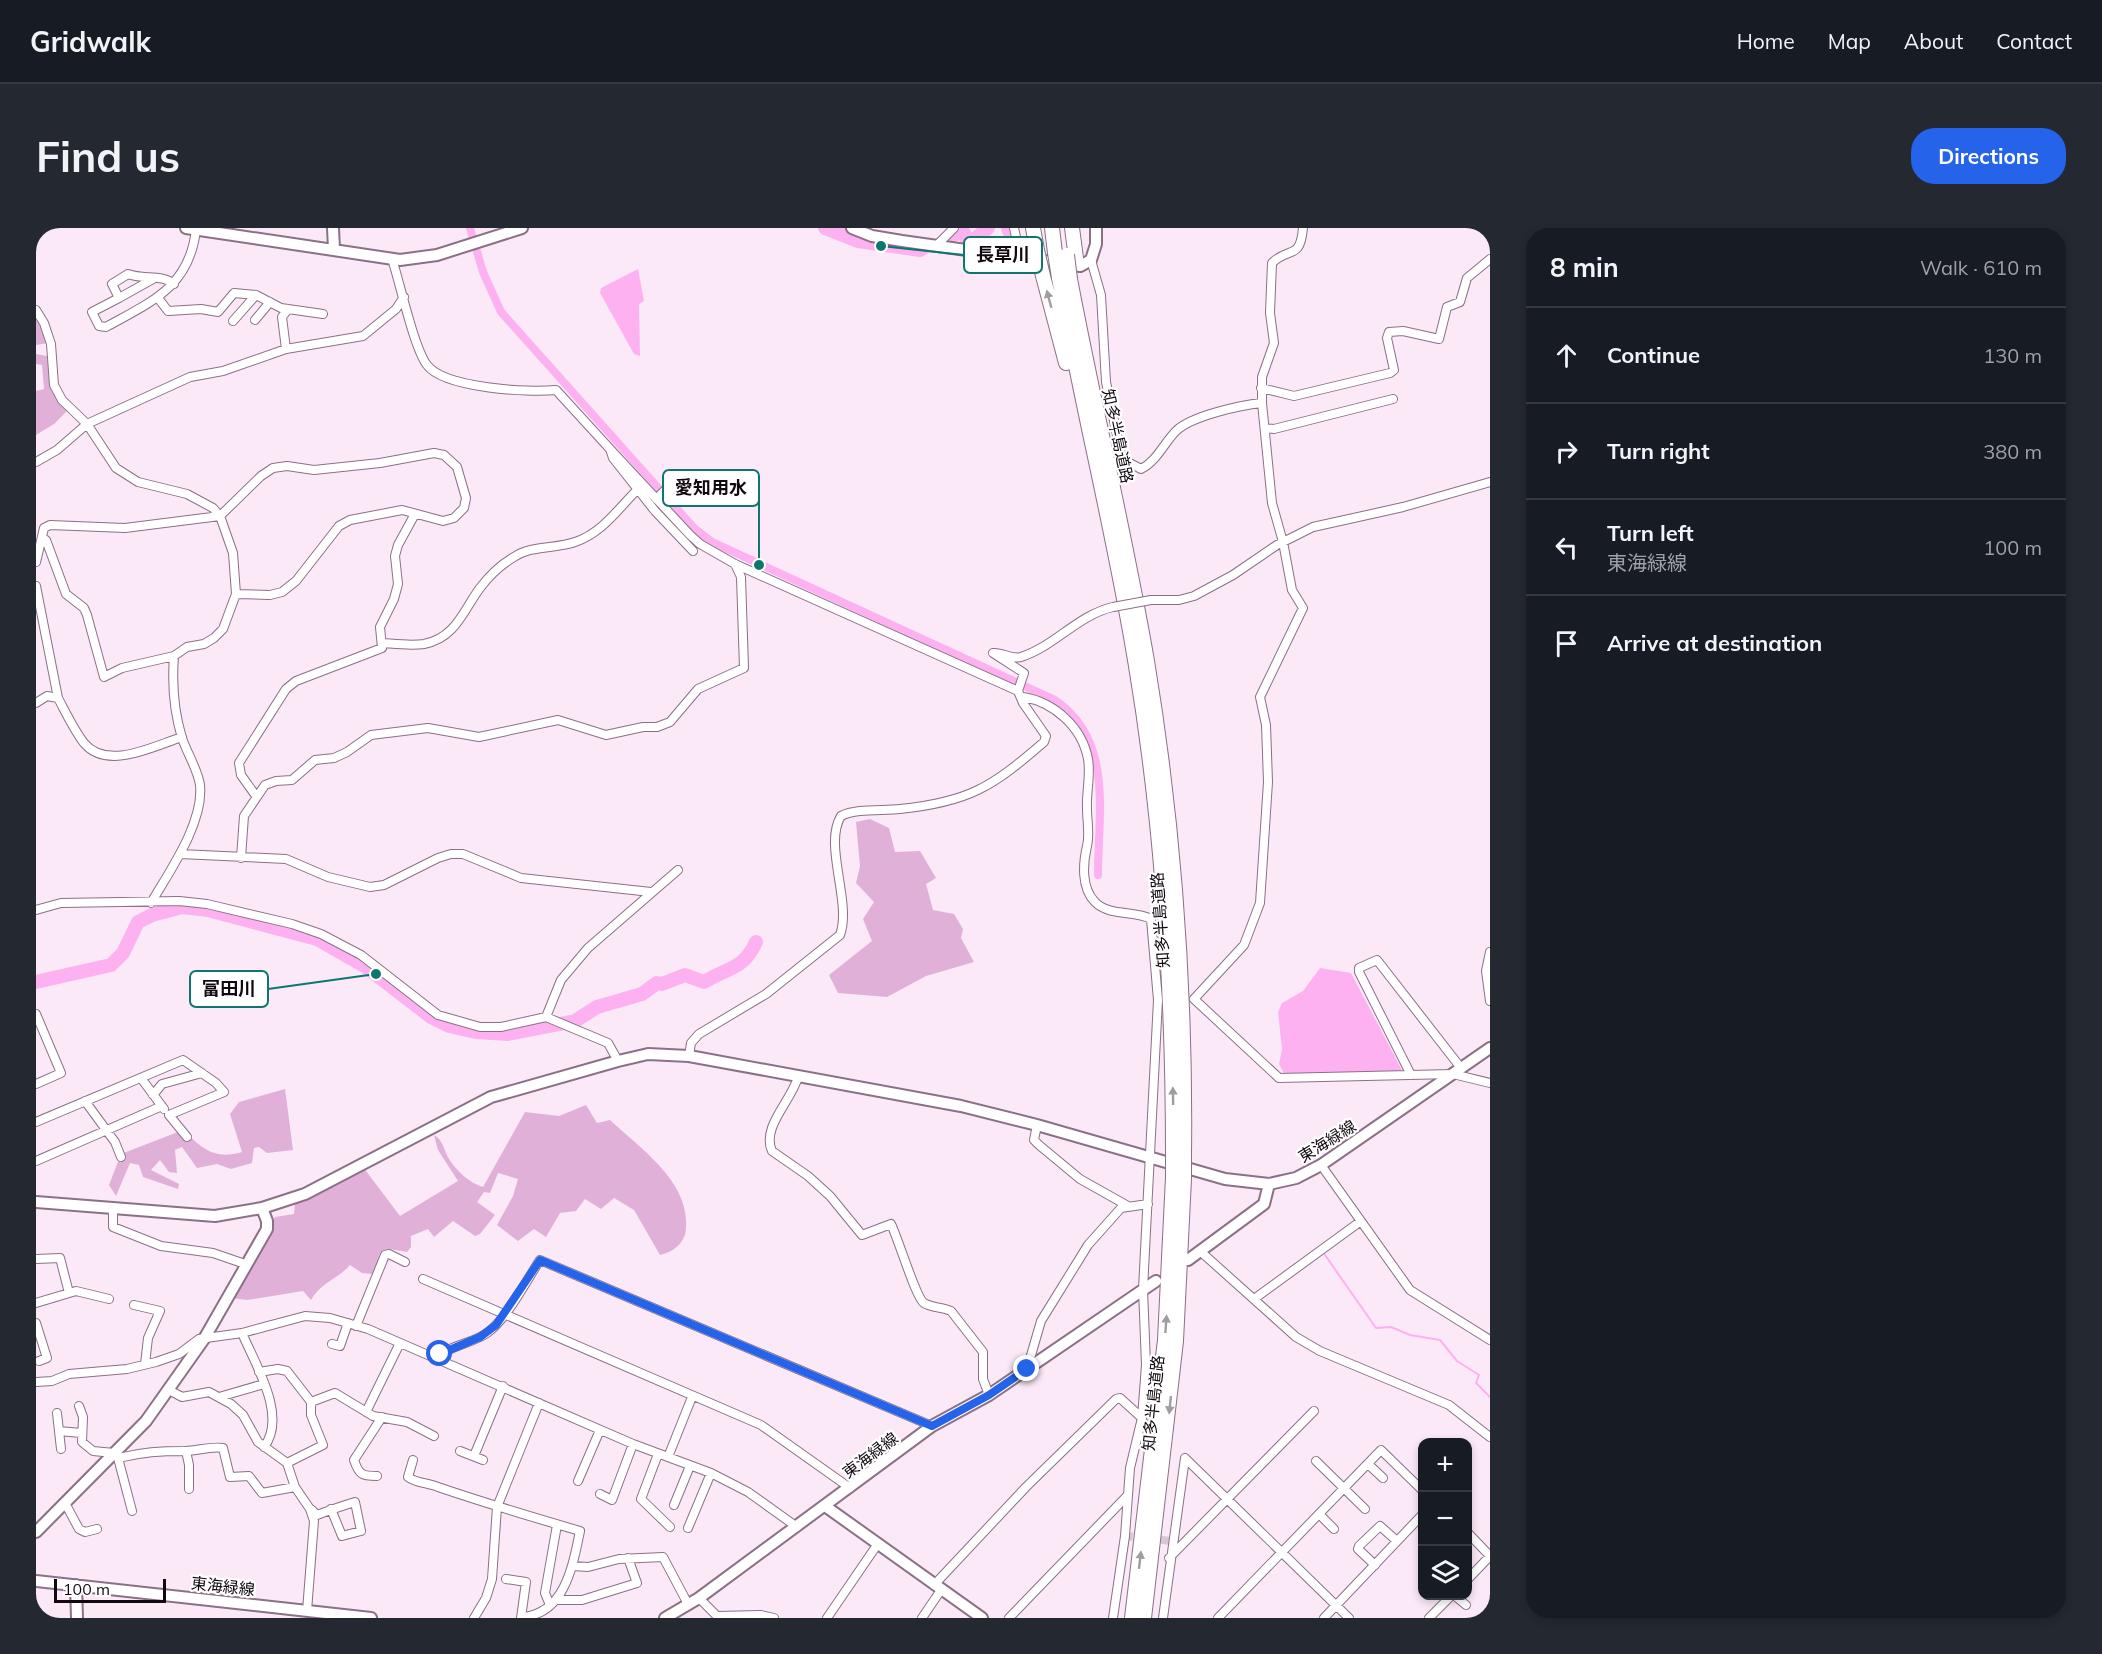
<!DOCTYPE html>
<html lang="en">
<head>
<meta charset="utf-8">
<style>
	body { margin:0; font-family:Mulish,"Noto Sans JP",sans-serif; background:#242831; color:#f1f3f6 }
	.controls { position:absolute; right:18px; bottom:18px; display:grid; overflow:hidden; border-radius:12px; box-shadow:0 3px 9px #0003 }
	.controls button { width:54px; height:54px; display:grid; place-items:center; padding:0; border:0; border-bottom:2px solid #363941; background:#171b24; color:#f1f3f6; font:30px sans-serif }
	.scale { position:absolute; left:18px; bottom:15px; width:112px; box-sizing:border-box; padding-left:6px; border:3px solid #120810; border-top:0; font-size:16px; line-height:21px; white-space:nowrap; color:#120810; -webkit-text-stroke:4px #fff; paint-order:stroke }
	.stop { position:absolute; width:18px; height:18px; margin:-14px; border:4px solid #2563eb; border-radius:50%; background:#fff }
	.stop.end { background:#2563eb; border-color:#fff; box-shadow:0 2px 6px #0008 }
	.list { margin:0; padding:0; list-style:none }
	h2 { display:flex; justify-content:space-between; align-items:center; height:78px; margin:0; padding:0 24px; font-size:26px }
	h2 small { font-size:20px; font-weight:400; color:#9ea1a6 }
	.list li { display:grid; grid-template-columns:39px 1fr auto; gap:18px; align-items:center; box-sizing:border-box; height:96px; padding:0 24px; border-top:2px solid #363941 }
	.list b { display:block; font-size:22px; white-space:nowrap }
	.list p { margin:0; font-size:20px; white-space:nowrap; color:#9ea1a6 }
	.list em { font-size:20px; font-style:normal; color:#9ea1a6 }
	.icon { flex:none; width:33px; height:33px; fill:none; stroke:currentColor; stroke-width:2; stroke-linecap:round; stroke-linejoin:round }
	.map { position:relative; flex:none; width:1454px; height:1390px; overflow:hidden; border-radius:24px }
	header { display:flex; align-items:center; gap:36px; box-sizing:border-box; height:84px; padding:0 30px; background:#171b24; border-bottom:2px solid #363941 }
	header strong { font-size:28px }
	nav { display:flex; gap:33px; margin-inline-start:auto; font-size:21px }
	.intro { display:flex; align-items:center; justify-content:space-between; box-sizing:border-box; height:144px; padding:0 36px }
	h1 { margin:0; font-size:42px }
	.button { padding:15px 27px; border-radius:24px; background:#2563eb; color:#fff; font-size:21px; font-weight:700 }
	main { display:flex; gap:36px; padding:0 36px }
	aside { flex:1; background:#171b24; border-radius:24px; box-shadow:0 3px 9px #0003 }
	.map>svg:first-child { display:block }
	.green { fill:#e1b0d8 }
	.water { fill:#fdb1f1 }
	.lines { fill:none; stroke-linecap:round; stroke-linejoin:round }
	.stream { stroke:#fdb1f1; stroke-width:2 }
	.canal { stroke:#fdb1f1; stroke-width:8 }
	.river { stroke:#fdb1f1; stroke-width:14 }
	.street-tunnel { stroke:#d8c7d5; stroke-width:8; stroke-dasharray:8 4; stroke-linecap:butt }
	.street-casing { stroke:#8b7086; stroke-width:10 }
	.secondary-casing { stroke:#8b7086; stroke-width:14 }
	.highway-casing { stroke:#8b7086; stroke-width:16 }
	.street { stroke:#fff; stroke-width:8 }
	.secondary { stroke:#fff; stroke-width:10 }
	.highway { stroke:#fff; stroke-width:14 }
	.street-bridge-casing { stroke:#8b7086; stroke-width:10; stroke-linecap:butt }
	.highway-bridge-casing { stroke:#8b7086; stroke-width:16; stroke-linecap:butt }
	.street-bridge { stroke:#fff; stroke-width:8 }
	.highway-bridge { stroke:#fff; stroke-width:14 }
	.oneway { fill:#a09c9f }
	.route { stroke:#2563eb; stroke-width:8 }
	.labels { text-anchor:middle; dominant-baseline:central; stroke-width:4.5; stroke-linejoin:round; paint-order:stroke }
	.street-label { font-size:16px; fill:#120810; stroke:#fff }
	.leader { fill:none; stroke:#0f766e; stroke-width:2 }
	.callout-dot { fill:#0f766e; stroke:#fff; stroke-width:2 }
	.callout { fill:#fff; stroke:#0f766e; stroke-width:2 }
	.callout-label { font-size:18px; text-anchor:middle; font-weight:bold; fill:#120810 }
</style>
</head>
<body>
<header>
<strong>Gridwalk</strong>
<nav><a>Home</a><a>Map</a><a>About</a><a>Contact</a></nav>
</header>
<div class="intro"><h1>Find us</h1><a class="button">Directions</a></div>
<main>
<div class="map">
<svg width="1454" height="1390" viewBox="0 0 1454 1390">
	<rect width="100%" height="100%" fill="#fbe9f8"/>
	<path class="green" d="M0,89L12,115L0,117Z
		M0,126L11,128L14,155L33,181L18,196L0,207V163L8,161L6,137L0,136Z
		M834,591L853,600L859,624L884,623L900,650L890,656L897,682L918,686L927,701L925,710L938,734L890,748L851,769L802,765L793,747L836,713L827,691L838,674L820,655L824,638L820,594Z
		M249,861L257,922L231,925L223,919L218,920L216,935L195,941L181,936L161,940L146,919L139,922L141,945L133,944L124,932L115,942L143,956L142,961L107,949L103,937L94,935L80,968L73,957L85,926L147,902C167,921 178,932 206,924L194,886L203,874Z
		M550,877L561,895L574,892C605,921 653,953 650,999C650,1014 638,1024 624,1027L598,982L578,970L565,981L549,971L540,983L524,985L510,1009L498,1001L482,1013L461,997L477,968L482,951L462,945L454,965L448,964L441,974L459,987L444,1006L439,1008L417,993L398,1009L392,1001L375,1008V1019L371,1024L353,1021L344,1025L337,1046L326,1045L314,1037C302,1051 284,1055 275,1072L267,1063L211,1072L195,1070L239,989L258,986L259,975L327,939L364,988L422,953L402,922L398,907C408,913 407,921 413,931C420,942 433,955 447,959L489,884L523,888Z"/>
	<path class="water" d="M602,41L608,73L603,76L604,128L598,126L564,65L565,60Z
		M1284,740L1315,745L1367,844L1249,847L1243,836L1246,821L1242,784L1246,775L1267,763Z"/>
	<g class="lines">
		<path class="stream" d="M1289,1027L1340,1100L1355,1099L1374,1107L1404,1112L1421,1133L1443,1147L1440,1155L1454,1169"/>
		<path class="canal" d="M434,0L447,44L465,84L658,300L676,314L1019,472C1078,512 1062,585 1062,647"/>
		<path class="river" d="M789,0L822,13L884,22L889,19
			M972,0L973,3
			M915,8L927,3L933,16L952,0
			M0,754L75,737L87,725L102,694L116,687L146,679L172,682L281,711L330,739L395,789L413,798L440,804L472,806L539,793L561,779L606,766L621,755L626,756L649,747L668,754C693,739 708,741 720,714"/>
		<path class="street-tunnel" d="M1089,1308L1136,1313"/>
		<g class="street-casing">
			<path id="street" d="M978,0L985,31
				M1267,0C1264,33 1253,18 1236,35L1234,85L1238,115L1226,149V175L1236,275L1247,314L1256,362L1267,380L1224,469L1230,497L1232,554L1224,675L1208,717L1158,771L1243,850L1417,846L1454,855
				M902,16L918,0
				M356,31C364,55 378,120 391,137C408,160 492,165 520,162L574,221L577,230L619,283L657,323
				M1055,32L1065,67L1070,154L1086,231L1105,241C1121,233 1128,215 1140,203C1155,188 1205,177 1226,175
				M138,56C126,46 107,52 92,46L76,56L83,70L56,84L63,98L70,99C115,74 154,59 160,1
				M83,70L117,51
				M122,70L132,83L165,81L182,84L198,65L220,67L245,80L287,86
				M0,82L8,95L15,116L18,157L26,172L51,196L80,240L102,254L151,266L177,280L184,288L197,325L200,366L187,401L178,410L168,416L151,419L138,428L86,440L68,449L51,387L48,380L30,366L10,312L6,310
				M219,92L234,74
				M197,93L220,67
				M250,121L246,89L252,81
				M1225,160L1258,168L1354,145L1358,142L1351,110L1353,104L1367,103L1403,111L1411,79L1424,74L1431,50L1454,31
				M1229,200L1238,201L1357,171
				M574,221L654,307L664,316L699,336L982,463L987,475L1010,508L1008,514C956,559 933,574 864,581C847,583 820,580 805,588C787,617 816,674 804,707L730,766L663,806L655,815L653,828
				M0,234L21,222L51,196L154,149L187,143L250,121L327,108L360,81L368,69
				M620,271L633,258
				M0,334L8,300L14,297L89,300L184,288L225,248L237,240L251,238L278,242L344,235L398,225L408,227L421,239L430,270L428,280L418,290L407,293L366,282L314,292L303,298L260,353L246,364L234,367L200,366
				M0,358L22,470
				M1115,372H1143L1158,368L1197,347L1241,317L1277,299L1367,279L1454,254
				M347,415C360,416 375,418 388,416C420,410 428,381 444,360C453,348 466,336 478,329C495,317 520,321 539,314C566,305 582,281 601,262
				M982,463L988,445L957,425C967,424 976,432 985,429C1019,418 1042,387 1077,379
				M987,469C1018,474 1046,499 1052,531C1055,548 1050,564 1051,581C1051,593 1054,606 1051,618C1047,635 1045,660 1059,674C1074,689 1098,682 1115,691L1122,772L1107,1061L1110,1137L1106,1190L1094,1240L1089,1308L1077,1390
				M0,475L11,468L22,470C30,485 38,502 48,515C71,543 118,518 146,509
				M220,568L205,547L203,535L250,461L260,453L346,420L344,399L358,371L362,356L359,328L362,317L379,286
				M144,626L250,631L292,649L334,659L348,657L402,630L415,626H427L485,650L615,664
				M205,630L208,588L229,557L240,553L256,552L279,532L298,530L311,524L335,507L392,500L443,509L522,492L570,507L607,499H621L634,494L662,461L708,440L705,349L699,336
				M115,675C133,644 168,595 164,557C162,542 151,525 146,510C138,484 136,454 138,428
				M0,682L25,675L143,673L171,676L256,696L285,706L325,727L402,787L444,799H465L510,789L572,815L582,833
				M1454,724L1450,743L1454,773
				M0,786L25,845L0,856
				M510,789L525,752L552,720L642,642
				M1375,847L1323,744V740L1341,732L1425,840
				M762,849C756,872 725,899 736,923L772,948L794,968L826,1007L855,996C862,1010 880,1070 888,1075C896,1080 906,1079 915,1083L947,1124V1151L953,1167
				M105,850L128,881
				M117,867L126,856L166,845
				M49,873L79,914L85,929
				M0,894L147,832L180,855L188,864L133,887L151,909
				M1001,897L998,912L1003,917L1044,951L1092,978
				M0,933L126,878
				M1285,937L1374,1062L1454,1112
				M77,982V999L125,1018L177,1025L209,1036
				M1164,1023L1260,1109L1284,1123L1413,1177L1454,1209
				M0,1031L24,1030L33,1065
				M387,1051L725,1197L814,1260
				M1218,1071L1325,993
				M0,1075L40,1063L73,1071
				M98,1077L124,1083L112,1110L109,1136
				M0,1095L11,1130L3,1133
				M320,1098L349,1027L353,1026L369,1034
				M206,1105C219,1136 252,1188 228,1219
				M296,1116L304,1118L312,1095
				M400,1130C414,1117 435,1116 451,1105C471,1091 490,1053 504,1032L896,1198
				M991,1141L1005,1093L1052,1017L1085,980L1112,976
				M223,1144L242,1141L251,1143L275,1174V1187L287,1217L251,1235
				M0,1154L16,1153L33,1146L91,1141L120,1134L143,1126L163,1111L206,1105L269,1088L294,1090L332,1101L597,1216L675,1245L712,1264L761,1299
				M133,1162L146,1169L173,1164L195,1176L207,1187L222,1214L251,1235L259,1259L274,1281L278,1293L271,1383
				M183,1169L228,1156
				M275,1174L299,1165L337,1188L371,1194L398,1208
				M43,1178L47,1189L46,1214L57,1223L78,1225L82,1230C107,1224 124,1223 149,1223C162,1223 173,1218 187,1220L194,1249L213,1248L226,1265L259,1259
				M330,1184L364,1115
				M21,1185L25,1221
				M23,1203L45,1205
				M150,1223L153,1237V1261
				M424,1223L447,1232
				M622,1226L605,1271L634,1299
				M438,1228L467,1158
				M632,1229L656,1169
				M82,1230L96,1283
				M377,1232L372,1249C379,1255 393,1255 402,1259C449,1275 496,1289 544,1303C537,1337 529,1386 486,1389
				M1280,1233L1329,1281
				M1332,1236L1347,1250
				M341,1248C326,1248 323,1247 318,1232L346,1189
				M542,1253L564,1202
				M564,1266L576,1272L597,1216
				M29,1275L43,1301L49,1304L61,1301
				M638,1277L654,1238
				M276,1282L281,1287C294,1282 306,1278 319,1274L325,1303L306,1308L295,1281
				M1283,1286L1298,1301
				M652,1300L675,1245
				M1432,1305L1454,1328
				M1133,1330L1278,1183
				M1339,1337L1322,1321L1323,1318L1344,1298L1361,1313
				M537,1338L552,1339L583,1331L627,1329L652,1376
				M470,1351L490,1354L485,1390
				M1432,1351L1454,1328
				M898,1357L990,1259L1080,1171L1084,1170L1106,1190
				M1419,1368L1430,1377
				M663,1370L681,1388L725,1387L738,1390
				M521,1372H546L601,1355L592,1330
				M514,1377L509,1365L521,1297
				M438,1390L450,1370L456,1351L461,1279L503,1175
				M791,1390L841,1317
				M886,1390L905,1362
				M973,1390L1091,1268
				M1127,1390L1149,1230L1313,1390
				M1182,1390L1345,1222L1386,1262
				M1288,1390L1386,1287
				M1393,1390L1415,1368"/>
		</g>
		<g class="secondary-casing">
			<path id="secondary" d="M150,0L364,32L401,27L486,0
				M297,0L298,21
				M816,0L836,8L866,13L1044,38L1055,32L1060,16V0
				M0,974L179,988L226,980L269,966L455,869L582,833L612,826L653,828L925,878L1001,897L1189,951L1233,956L1260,950L1285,937L1454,820
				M1152,1032L1228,976L1233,956
				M789,1278L946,1390
				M0,1304L110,1193L168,1111L231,1001V993L226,980
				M0,1353L335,1390
				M40,1357L41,1390
				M629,1390L663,1370L896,1198L953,1167L1120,1053"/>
		</g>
		<g class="highway-casing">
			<path id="highway" d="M997,0L1001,22
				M1016,0L1019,25
				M1036,0L1040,30
				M1007,48L1030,135
				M1023,50C1046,180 1079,308 1100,438C1127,600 1137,763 1137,926
				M1034,51C1058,178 1089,305 1111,433C1138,596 1150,763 1148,929
				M1096,1390L1129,1112L1137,949
				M1108,1390L1140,1113L1148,951"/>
		</g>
		<use href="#street" class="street"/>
		<use href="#secondary" class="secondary"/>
		<use href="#highway" class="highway"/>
		<g class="street-bridge-casing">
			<path id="street-bridge" d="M1077,379L1115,372"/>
		</g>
		<g class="highway-bridge-casing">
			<path id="highway-bridge" d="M1001,22L1007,48
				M1019,25L1023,50
				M1031,27L1034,51
				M1137,926V949
				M1148,951V929"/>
		</g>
		<use href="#street-bridge" class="street-bridge"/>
		<use href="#highway-bridge" class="highway-bridge"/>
	</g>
	<defs><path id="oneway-solid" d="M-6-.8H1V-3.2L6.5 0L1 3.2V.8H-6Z" transform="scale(1.5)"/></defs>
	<g class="oneway">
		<use href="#oneway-solid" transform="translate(1013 71) rotate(-105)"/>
		<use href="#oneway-solid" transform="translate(1137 868) rotate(-91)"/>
		<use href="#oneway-solid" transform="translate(1130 1096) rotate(-86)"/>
		<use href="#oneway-solid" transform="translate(1134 1177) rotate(96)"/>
		<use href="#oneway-solid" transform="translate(1104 1332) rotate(-83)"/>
	</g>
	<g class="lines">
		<path class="route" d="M404,1126L444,1109L460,1097L504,1032L896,1198L953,1167L991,1141"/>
	</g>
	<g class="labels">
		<g class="street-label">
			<text transform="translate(1082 208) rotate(78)">知多半島道路</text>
			<text transform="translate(1124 692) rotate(-94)">知多半島道路</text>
			<text transform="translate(1291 913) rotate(-32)">東海緑線</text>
			<text transform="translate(1117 1175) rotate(-84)">知多半島道路</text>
			<text transform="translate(834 1227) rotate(-37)">東海緑線</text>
			<text transform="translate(187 1358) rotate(6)">東海緑線</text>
		</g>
	</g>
	<path class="leader" d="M845 18L928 27M723 337L723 260M340 746L232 761"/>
	<g class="callout-dot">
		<circle cx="845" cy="18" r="6"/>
		<circle cx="723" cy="337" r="6"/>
		<circle cx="340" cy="746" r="6"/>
	</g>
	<g class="callout">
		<rect x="928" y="9" width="78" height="36" rx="6"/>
		<rect x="627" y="242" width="96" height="36" rx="6"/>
		<rect x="154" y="743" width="78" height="36" rx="6"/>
	</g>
	<g class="callout-label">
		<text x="967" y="33">長草川</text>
		<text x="675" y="266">愛知用水</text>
		<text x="193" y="767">富田川</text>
	</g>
</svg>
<div class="controls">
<button>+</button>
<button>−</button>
<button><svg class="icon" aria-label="layers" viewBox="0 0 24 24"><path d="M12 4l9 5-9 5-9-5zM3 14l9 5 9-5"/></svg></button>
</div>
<div class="scale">100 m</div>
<div class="stop" style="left:404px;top:1126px"></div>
<div class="stop end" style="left:991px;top:1141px"></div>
</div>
<aside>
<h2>8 min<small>Walk · 610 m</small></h2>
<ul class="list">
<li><svg class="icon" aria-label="ahead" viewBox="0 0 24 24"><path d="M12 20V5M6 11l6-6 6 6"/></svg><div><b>Continue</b></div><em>130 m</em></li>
<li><svg class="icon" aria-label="right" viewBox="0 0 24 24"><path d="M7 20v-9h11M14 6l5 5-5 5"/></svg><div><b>Turn right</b></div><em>380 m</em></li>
<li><svg class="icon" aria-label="left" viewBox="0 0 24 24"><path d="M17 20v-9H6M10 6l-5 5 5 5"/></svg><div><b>Turn left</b><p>東海緑線</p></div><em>100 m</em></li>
<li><svg class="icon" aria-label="arrive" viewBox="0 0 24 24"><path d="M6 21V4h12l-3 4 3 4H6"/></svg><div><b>Arrive at destination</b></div></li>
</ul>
</aside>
</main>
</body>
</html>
